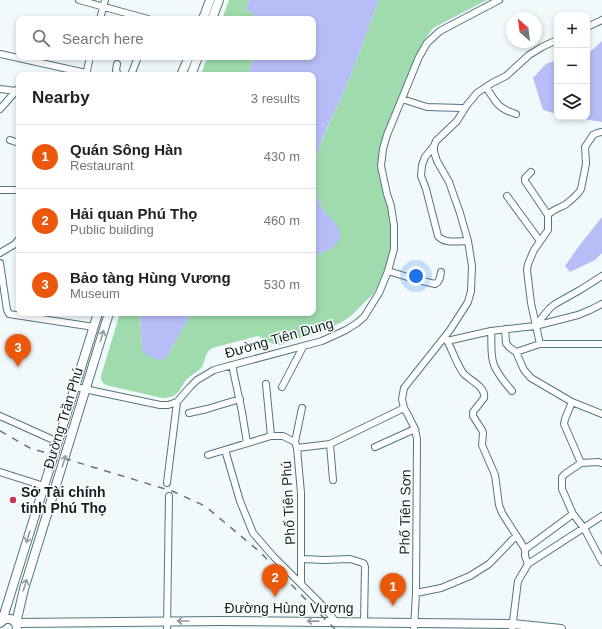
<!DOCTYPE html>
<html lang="en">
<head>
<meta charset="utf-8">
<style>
	body { margin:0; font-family:Arial,sans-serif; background:#f2f2f2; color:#222 }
	.controls { position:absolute; right:12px; top:12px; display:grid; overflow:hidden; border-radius:8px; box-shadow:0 2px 6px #0003 }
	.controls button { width:36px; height:36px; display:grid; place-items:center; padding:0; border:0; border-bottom:1px solid #e0e0e0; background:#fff; color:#222; font:20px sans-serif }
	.compass { position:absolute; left:506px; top:12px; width:36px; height:36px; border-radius:50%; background:#fff; box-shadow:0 2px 6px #0003; rotate:332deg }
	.you { position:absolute; left:416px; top:276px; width:14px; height:14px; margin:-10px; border:3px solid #fff; border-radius:50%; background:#1a73e8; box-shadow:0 0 0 6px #1a73e833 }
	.badge { display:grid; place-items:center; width:26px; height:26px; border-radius:50%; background:#ea580c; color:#fff; font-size:13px; font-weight:700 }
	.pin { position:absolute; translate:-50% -33px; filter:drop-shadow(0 1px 2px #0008) }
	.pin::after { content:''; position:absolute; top:21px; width:14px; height:12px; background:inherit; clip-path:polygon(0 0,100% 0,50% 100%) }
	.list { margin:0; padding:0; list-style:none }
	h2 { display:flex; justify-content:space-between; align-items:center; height:52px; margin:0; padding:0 16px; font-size:17px }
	h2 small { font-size:13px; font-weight:400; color:#767676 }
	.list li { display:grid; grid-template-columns:26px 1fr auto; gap:12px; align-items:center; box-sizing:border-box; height:64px; padding:0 16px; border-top:1px solid #e0e0e0 }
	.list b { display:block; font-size:15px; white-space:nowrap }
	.list p { margin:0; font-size:13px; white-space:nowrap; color:#767676 }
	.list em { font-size:13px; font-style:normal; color:#767676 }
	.icon { flex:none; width:22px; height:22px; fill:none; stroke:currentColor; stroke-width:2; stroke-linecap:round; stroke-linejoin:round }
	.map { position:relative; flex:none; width:602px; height:629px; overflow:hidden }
	.search { position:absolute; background:#fff; box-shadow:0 2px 6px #0003; left:16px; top:16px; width:300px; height:44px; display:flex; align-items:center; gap:10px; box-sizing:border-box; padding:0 14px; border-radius:8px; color:#767676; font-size:15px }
	.panel { position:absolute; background:#fff; box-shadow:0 2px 6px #0003; left:16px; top:72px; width:300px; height:244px; border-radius:8px }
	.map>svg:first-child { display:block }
	.green { fill:#9fdbac }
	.water { fill:#b7bef7 }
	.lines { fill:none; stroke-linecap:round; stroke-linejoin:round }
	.minor-casing { stroke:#527780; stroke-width:8 }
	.major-casing { stroke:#527780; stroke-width:10 }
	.minor { stroke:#fff; stroke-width:6 }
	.major { stroke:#fff; stroke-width:8 }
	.rail { stroke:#687577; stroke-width:1.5; stroke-dasharray:7 7; stroke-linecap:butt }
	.oneway { stroke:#949b9c }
	.poi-dot { fill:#c73753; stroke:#fff; stroke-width:1.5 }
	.labels { text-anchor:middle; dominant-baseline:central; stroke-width:3; stroke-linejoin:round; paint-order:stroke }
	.street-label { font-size:14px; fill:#112124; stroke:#fff }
	.poi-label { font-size:14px; font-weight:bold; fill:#112124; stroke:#fff; text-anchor:start }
</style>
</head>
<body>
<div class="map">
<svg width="602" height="629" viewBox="0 0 602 629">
	<rect width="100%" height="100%" fill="#f1f9fb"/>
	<path class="green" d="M229,0H249L246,9L259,19H222Z
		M379,0H487L433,28L425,39L409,74L382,149L393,238L387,266L383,278L373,294L351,316L340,323L324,330L280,345C270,345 267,339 258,336L212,348C204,354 206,359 202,367C198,372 192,374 187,379C178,389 180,398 162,398L106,385C102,382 101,380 101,376L120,313H140L142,349L169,355L170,351L192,313H313V257C318,253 327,251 332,247C350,229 331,223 322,208C317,200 314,188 314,179C314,148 333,119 344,91C357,61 367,30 379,0Z
		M207,57H254L248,75H201Z"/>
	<path class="water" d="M249,0H379C367,30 357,61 344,91C333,118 313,150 314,179C314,188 317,200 322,208C329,219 348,229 337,244C332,250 319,253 313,257V75H248L254,57H313V19H259L246,9Z
		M602,41V122L571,117H587V53H589Z
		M557,60V114L543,110L533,78L546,64Z
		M602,217V253L595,260L570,272L565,266L579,246Z
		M140,313H192L170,351L169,355L162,360H158L147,355L144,353L142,349Z"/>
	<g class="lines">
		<g class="minor-casing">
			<path id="minor" d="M79,0L148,19
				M100,19L105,0
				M587,27L602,20
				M0,54L86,73
				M117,64L116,70L118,75
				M86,75L90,57
				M131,75L138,57
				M486,87C496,102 497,108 516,114
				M0,89L16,91
				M402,99L427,107L461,108L464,109
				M0,109L16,91L19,88
				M10,140L19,143
				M434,146L425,157L422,165L421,176L426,189L438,236C444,244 459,241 468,241
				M531,172L525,178V181L548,215V230L534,250L528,264L527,270L531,303L540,344
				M0,190H19
				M507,196L540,241
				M548,215C552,210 559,208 565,205C570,201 578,195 581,189L586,164L585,147L593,135L597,133L602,132
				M0,253L15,244L19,239
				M0,263L7,310L9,314L94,327
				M388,271L414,279L435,284C440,282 440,277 441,272
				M535,326L550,308L555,304L580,290L602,276
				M505,329L506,343L509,347L516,352L524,370L531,378L572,402L602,414
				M491,331C492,342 490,355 494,365C498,375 505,383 512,391
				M445,337C452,348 456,364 464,374C471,381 486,387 484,398L473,412V416L482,430L483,433L482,445L495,475L499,505L502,513L525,549V556L528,564
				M447,341L491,331L535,326L578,315L590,310L602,304
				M516,352L540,344H602
				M232,365L242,412L247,443
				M266,384L271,436
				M75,387L160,405H168L177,402L189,388L197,380L214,370L322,341L346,330L357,323L364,317L379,293L388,271L394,249V226L391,206L387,194L381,166L383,149L387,135L419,57L427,43L440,31L499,0
				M282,387L303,347
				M572,402L565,419L564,424L581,463
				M189,413L207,409L240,399
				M0,416L58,442
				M295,442L302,408
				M330,444L333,480
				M375,447L415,429
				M297,448L301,493V584
				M225,450L240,501L253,533L273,556L322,605L336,622
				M208,455L271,436H283L295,442L297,448L330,444L404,408
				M602,463L598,462L581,463L565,474L562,477V489L573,514L584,528L602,562
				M0,472L44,486
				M167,483L177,402
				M525,549L531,545L573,514
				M302,559L324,560L350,559L363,563L364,564L365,567L364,622
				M416,593L441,588L470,576L489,564L516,536
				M167,629L169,496
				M414,629L416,593L417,439L415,429L408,415L404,408L402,399L404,388L450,330L468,302L471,291L472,266L468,241L460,213L449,182L437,161L434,152V146L436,141L457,121L467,105L477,93L492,83L506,76L529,55L542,47L557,40
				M512,629L518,581L528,564L602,516"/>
		</g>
		<g class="major-casing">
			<path id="major" d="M203,19L210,0
				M212,19L219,0
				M181,75L189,57
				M191,75L198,57
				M2,621L98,313
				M0,623L5,619H11L16,623L17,629
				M16,623L220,621L513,624L561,629
				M16,623L24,589L109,313"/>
		</g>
		<use href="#minor" class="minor"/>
		<use href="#major" class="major"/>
		<path class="rail" d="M0,431L30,448L172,491L205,506L260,552L312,606L335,629"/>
	</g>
	<defs><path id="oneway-shaft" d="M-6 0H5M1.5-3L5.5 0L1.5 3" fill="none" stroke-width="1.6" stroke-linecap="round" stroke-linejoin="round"/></defs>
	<g class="oneway">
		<use href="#oneway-shaft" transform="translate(102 336) rotate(-73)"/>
		<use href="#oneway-shaft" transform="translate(64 461) rotate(-73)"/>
		<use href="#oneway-shaft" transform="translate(28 537) rotate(107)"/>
		<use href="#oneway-shaft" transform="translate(25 585) rotate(-73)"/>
		<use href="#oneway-shaft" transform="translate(183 621) rotate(180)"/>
		<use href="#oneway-shaft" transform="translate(313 621) rotate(-179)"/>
	</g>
	<circle class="poi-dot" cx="13" cy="500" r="4"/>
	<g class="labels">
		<g class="street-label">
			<text transform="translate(279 338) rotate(-16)">Đường Tiên Dung</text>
			<text transform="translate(63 418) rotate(-73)">Đường Trần Phú</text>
			<text transform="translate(288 503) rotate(-93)">Phố Tiên Phú</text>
			<text transform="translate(405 512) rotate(-89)">Phố Tiên Sơn</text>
			<text x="289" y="608">Đường Hùng Vương</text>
		</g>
		<g class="poi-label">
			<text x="21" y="492">Sở Tài chính<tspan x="21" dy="16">tỉnh Phú Thọ</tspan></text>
		</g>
	</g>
</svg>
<div class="controls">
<button>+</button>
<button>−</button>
<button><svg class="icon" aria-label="layers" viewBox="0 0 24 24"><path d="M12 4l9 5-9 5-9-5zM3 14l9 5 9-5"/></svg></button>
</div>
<svg class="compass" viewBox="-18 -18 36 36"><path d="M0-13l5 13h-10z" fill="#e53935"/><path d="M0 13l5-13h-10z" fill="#767676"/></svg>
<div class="you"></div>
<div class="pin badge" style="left:393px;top:606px">1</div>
<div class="pin badge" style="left:275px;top:597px">2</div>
<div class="pin badge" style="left:18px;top:367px">3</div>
<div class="search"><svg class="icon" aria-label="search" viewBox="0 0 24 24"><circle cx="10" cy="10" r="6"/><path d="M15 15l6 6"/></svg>Search here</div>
<section class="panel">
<h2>Nearby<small>3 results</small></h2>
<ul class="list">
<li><span class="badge">1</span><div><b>Quán Sông Hàn</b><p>Restaurant</p></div><em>430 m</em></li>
<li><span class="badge">2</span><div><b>Hải quan Phú Thọ</b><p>Public building</p></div><em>460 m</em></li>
<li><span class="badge">3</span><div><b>Bảo tàng Hùng Vương</b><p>Museum</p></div><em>530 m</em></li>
</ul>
</section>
</div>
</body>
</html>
